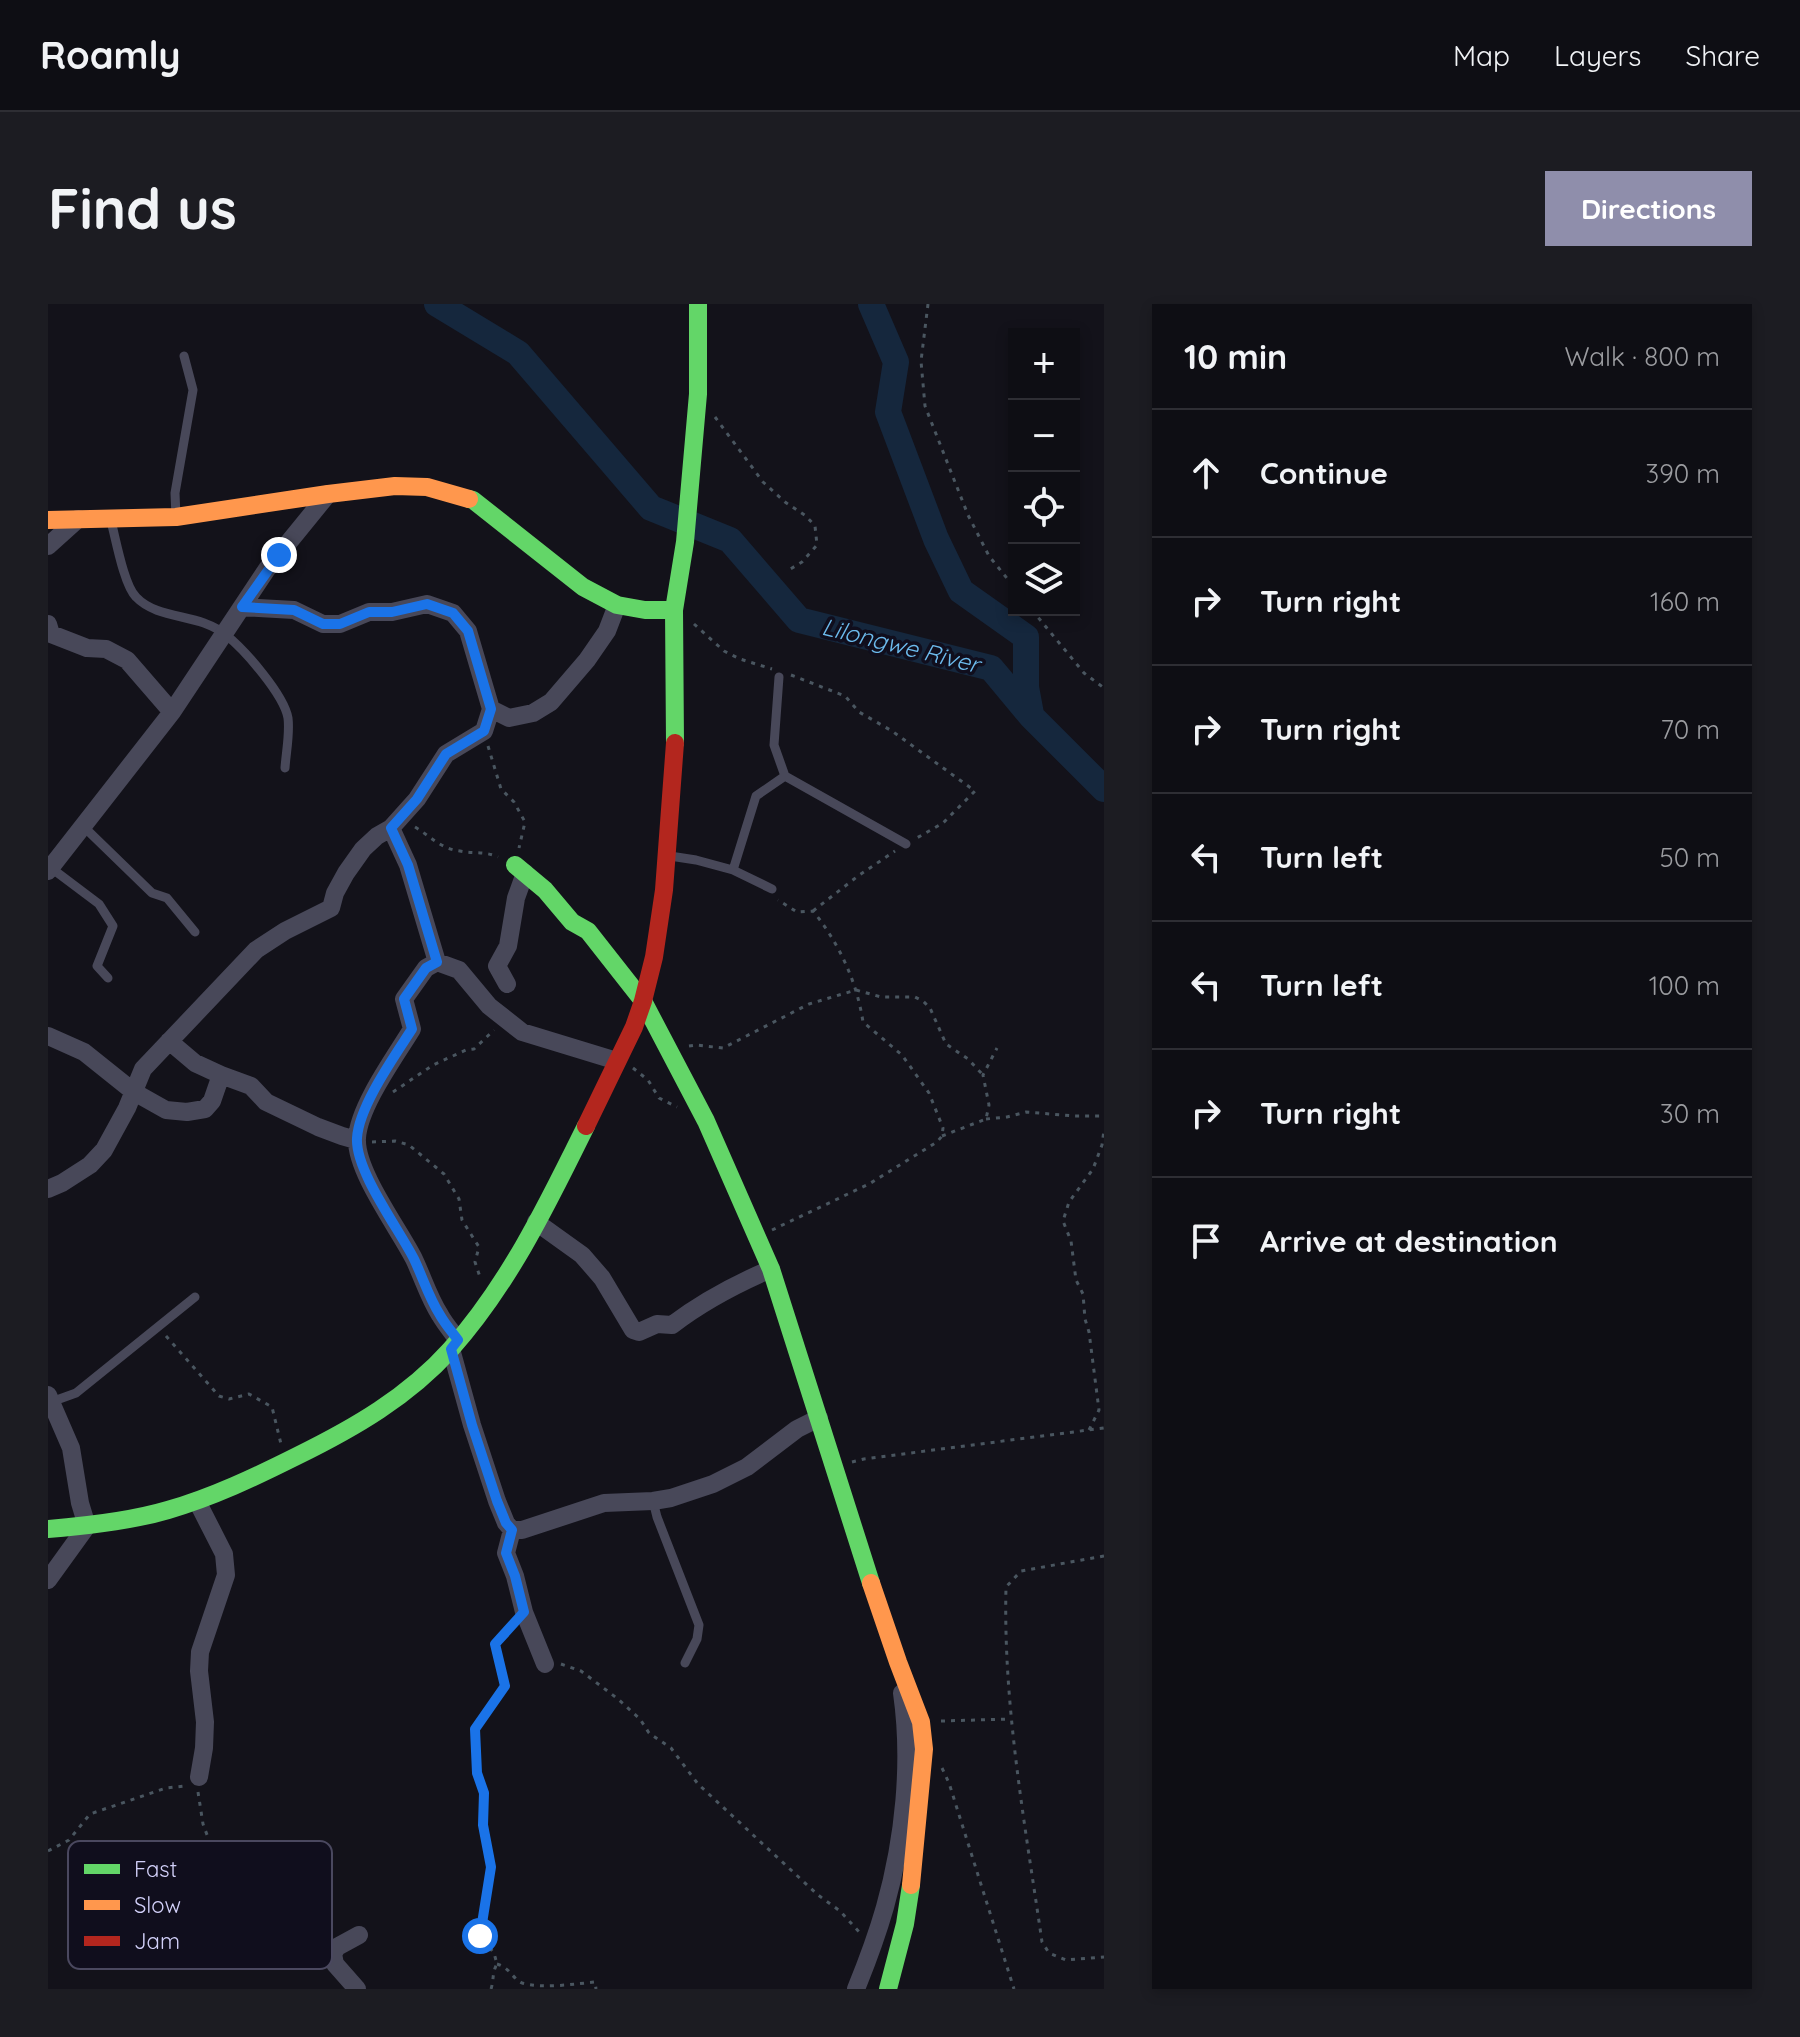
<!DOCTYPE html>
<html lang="en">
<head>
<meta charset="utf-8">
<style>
	body { margin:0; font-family:Quicksand,sans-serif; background:#1c1c22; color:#f1f3f6 }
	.controls { position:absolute; right:24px; top:24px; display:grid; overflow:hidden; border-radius:0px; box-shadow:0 4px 12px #0003 }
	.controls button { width:72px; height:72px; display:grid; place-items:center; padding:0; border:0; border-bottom:2px solid #2e2e34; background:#0e0e14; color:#f1f3f6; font:40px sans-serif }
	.stop { position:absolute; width:24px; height:24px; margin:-18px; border:6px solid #1a73e8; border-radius:50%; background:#fff }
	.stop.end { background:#1a73e8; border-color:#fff; box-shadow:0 2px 8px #0008 }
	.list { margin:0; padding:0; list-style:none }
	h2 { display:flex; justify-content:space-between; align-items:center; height:104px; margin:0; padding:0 32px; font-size:34px }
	h2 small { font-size:26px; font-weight:400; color:#9b9ca0 }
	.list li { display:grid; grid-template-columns:52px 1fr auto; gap:24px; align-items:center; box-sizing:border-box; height:128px; padding:0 32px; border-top:2px solid #2e2e34 }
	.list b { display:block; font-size:30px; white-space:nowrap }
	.list em { font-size:26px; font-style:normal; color:#9b9ca0 }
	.icon { flex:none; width:44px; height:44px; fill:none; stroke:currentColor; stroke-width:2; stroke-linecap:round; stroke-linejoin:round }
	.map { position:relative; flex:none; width:1056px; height:1685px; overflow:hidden; border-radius:0px }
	header { display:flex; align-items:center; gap:48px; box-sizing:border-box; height:112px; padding:0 40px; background:#0e0e14; border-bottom:2px solid #2e2e34 }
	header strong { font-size:38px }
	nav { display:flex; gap:44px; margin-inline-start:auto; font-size:28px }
	.intro { display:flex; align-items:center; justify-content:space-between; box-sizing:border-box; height:192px; padding:0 48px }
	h1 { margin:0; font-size:56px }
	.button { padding:20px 36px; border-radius:0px; background:#8f8eab; color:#fff; font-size:28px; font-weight:700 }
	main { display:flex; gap:48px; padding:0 48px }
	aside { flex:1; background:#0e0e14; border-radius:0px; box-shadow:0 4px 12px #0003 }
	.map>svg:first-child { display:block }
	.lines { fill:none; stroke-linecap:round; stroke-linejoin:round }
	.river { stroke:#15273d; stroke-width:26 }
	.path { stroke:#4a5660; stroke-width:3; stroke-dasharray:4 6; stroke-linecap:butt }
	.lane { stroke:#484859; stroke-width:9 }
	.street { stroke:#484859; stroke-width:18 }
	.fast { stroke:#63d668; stroke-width:18 }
	.slow { stroke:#ff974d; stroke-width:18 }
	.jam { stroke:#b3261e; stroke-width:18 }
	.route { stroke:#1a73e8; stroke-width:10 }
	.labels { text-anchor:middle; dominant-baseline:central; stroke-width:7; stroke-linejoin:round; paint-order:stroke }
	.water-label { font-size:24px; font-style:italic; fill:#6cbaec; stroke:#100e1d }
	.key { fill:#100e1d; stroke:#4a485f; stroke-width:2 }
	.key-label { font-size:22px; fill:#d2d0f9 }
</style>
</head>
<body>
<header>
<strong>Roamly</strong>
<nav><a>Map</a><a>Layers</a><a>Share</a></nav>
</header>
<div class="intro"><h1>Find us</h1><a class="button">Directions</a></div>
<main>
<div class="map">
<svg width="1056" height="1685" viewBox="0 0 1056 1685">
	<rect width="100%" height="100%" fill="#13121a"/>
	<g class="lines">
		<path class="river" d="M389,0L470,49L603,204L682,236L751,316L943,364L983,412L1056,485
			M823,0L848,58L840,108L888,235L913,287L978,333V383L983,410"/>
		<path class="path" d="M880,0L873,57L877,102L920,211L941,252L966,283
			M667,113L715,178L737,198L758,212L767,222L769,241L754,258L739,267
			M984,306L1036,369L1056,384
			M646,320L676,347L692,355L724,365
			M743,371L797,392L811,408L844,427L927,487L895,519L867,535
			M440,442L453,485L466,498L477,518L471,544
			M367,523C382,532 393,545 412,547C426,550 437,547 450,553
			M765,607L810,572L847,547
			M641,742L648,741L675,744L761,700L808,686L833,693H867L875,697L882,704L898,740L920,755L935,771
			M585,764L600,776L611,794L629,803
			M345,788L385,761L418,746L426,745L446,726
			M938,815L959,813L978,808L1026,812H1056
			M894,832L938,815L941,801L935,771L949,744
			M324,838L347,837L361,841L396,870L411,895L414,916L431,943L427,958L433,976
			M724,926L821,880L889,838L894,832L895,824L881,789L854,751L815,718C809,678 791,639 765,607L749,608L730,596
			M118,1032L171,1092L181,1095L201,1090L224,1103L233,1140
			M1041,1126L1051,1106L1041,1028L1037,1015L1035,990L1028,976L1023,937L1015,917L1021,898L1045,865L1054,841L1056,826
			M804,1158L816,1155L1056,1124
			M1056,1252L973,1267L958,1283C955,1402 977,1520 994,1638L1001,1649L1018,1656L1056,1653
			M513,1360L533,1367L570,1395L592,1415L601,1429L623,1444L650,1480L770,1591L792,1607L813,1630
			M893,1417L962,1415
			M894,1464L901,1479L966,1685
			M150,1488L155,1520L165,1547L205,1606L214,1630L227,1653L248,1647L269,1651
			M0,1547L21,1536L42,1510L118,1484L137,1482
			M449,1660C462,1664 464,1674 474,1679C493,1685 527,1680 547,1678L548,1685
			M443,1685C446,1676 444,1668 449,1660L446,1649L432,1632L443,1563L435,1521L436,1489L429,1469L427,1425L457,1382L447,1340L465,1319"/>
		<path class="lane" d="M128,213L127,189L145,86L136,52
			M63,217C68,236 76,281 88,293C105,311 134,311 156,319C164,322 172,326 178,331C197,346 236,391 240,414C242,430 238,448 237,464
			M731,373L726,441L737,472
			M35,522L104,589L119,594L147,628
			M622,552L648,556L685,566L724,585
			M2,563L51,600L65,622L49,662L60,674
			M685,566L708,492L737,472L858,540
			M3,1098L28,1089L147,993
			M605,1197L609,1213L651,1321L649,1335L637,1359"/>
		<path class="street" d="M0,242L30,215
			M194,303L246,306L275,320H292L321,308H344L379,300L405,309L420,327L443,405L461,414L485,409L503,398L539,356L559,327L569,301
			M0,320L3,330L39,344L58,345L79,356L124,408
			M343,524L360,561L389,658
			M0,567L124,408L219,265L280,190
			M459,680L449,662L460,642L468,594L477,569
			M0,732L36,748L86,788L118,806L139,808L157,805L164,797L173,771
			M121,737L147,759L173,771L203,782L218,798L270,823L294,832L308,836
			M0,885L14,879L42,861L56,846L79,804L95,765L208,646L237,627L283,604L287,589L298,569L315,545L329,532L343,524L369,495L398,450L436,427L443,405
			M488,918L534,951L554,974L585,1026L591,1028L609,1020L624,1021C654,998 688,980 723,965
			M410,1036C404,1028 397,1020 392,1011C381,994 375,974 366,955C351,925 307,867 309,834C311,802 347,753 364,725L356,695L378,664L389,658L411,666L441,702L474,728L569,757
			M403,1045L424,1121L449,1197L458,1219L464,1226H474L556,1199L605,1197L623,1194L665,1180L699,1163L749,1125L771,1114
			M0,1091L23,1144L32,1199L39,1222L0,1276
			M149,1197L176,1250L178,1271L152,1348L151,1367L157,1418L156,1444L151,1473
			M464,1226L458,1249L467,1272L476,1308L497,1360
			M309,1685L287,1660L285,1650L289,1643L311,1631
			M808,1685C819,1658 829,1631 837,1603C856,1535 864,1459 854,1389"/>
		<path class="fast" d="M421,195L425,196L535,283L569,301L597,306H626
			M627,439L626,306L637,238L650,90V0
			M467,561L497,586L524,618L540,627L595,697L658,817L723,965L823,1279
			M0,1225C38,1222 83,1217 120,1206C165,1193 207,1173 249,1152C306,1124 360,1093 403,1045C461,980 500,899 538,822
			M840,1685L857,1620L863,1581"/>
		<path class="slow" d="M0,216L128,213L280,190L347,182L379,183L421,195
			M823,1279L850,1358L873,1418L876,1445L863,1581"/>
		<path class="jam" d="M538,822L586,723L595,697L606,653L616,586L627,439"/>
	</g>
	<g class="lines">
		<path class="route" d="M231,251L194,303L246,306L275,320H292L321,308H344L379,300L405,309L420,327L443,405L436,427L398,450L369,495L343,524L360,561L389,658L378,664L356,695L364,725C346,753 311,802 309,834C307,867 351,925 366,955C375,974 381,994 392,1011C397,1020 404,1028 410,1036L403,1045L424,1121L449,1197L458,1219L464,1226L458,1249L467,1272L476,1308L447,1340L457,1382L427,1425L429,1469L436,1489L435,1521L443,1563L432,1632"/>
	</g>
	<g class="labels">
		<g class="water-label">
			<text transform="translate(853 341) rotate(14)">Lilongwe River</text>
		</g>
	</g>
	<rect x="20" y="1537" width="264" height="128" rx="12" class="key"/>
	<rect x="36" y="1560" width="36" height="10" fill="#63d668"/>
	<rect x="36" y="1596" width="36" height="10" fill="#ff974d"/>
	<rect x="36" y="1632" width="36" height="10" fill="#b3261e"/>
	<g class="key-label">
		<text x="86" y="1573">Fast</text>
		<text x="86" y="1609">Slow</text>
		<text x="86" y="1645">Jam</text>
	</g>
</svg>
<div class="controls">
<button>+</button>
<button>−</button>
<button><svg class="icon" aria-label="locate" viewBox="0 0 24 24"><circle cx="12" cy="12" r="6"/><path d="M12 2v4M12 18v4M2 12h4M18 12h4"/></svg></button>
<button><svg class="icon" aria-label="layers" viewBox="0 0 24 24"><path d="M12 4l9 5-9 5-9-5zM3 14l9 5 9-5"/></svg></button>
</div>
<div class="stop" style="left:432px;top:1632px"></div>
<div class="stop end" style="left:231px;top:251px"></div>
</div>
<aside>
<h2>10 min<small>Walk · 800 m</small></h2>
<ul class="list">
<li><svg class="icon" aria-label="ahead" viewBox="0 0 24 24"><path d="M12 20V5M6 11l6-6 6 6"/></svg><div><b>Continue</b></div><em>390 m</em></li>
<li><svg class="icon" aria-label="right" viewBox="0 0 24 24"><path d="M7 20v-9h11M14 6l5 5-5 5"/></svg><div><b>Turn right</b></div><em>160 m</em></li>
<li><svg class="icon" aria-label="right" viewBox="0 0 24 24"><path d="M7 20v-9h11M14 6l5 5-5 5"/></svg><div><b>Turn right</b></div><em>70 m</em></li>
<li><svg class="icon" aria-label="left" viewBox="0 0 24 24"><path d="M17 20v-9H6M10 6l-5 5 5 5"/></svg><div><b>Turn left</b></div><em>50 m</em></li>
<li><svg class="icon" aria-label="left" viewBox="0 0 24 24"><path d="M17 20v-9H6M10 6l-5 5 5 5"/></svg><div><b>Turn left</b></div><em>100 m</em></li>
<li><svg class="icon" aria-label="right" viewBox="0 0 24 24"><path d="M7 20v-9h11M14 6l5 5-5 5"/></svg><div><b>Turn right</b></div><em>30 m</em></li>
<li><svg class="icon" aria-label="arrive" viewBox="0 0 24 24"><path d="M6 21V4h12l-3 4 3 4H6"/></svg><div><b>Arrive at destination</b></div></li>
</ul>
</aside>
</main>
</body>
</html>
